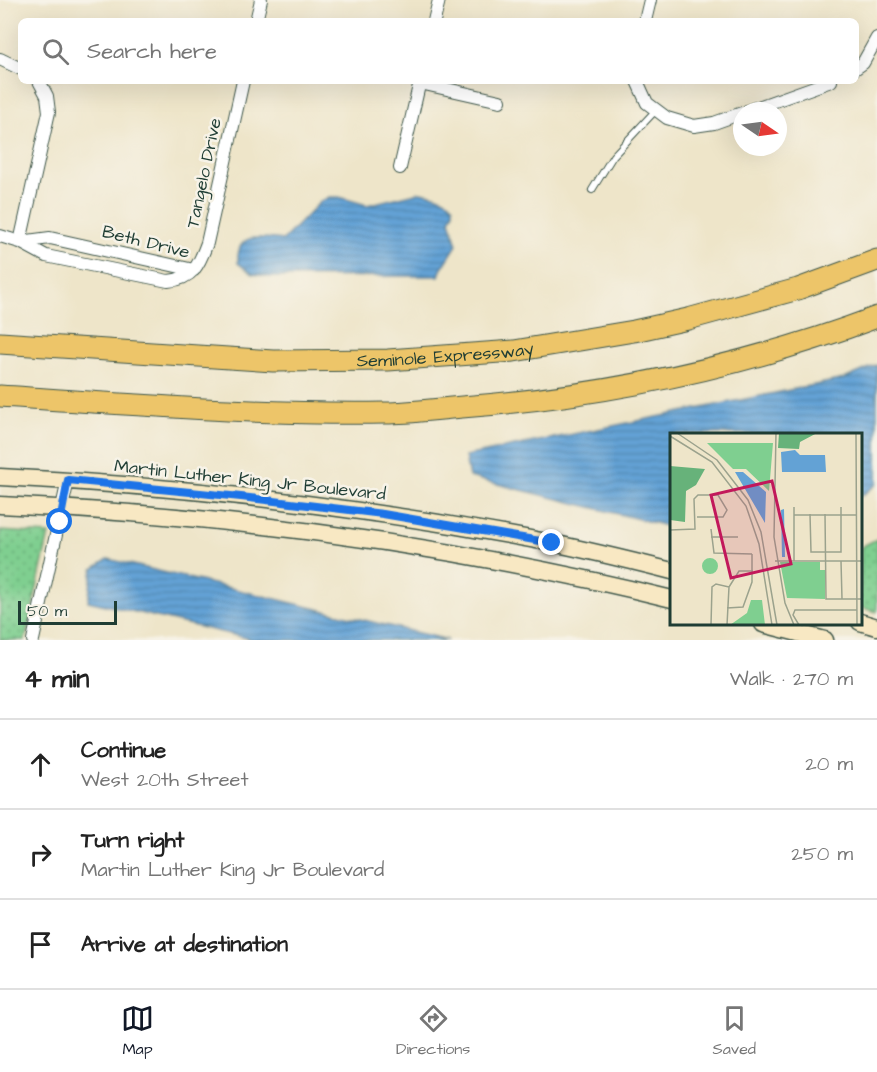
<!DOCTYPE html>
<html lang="en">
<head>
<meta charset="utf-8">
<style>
	body { margin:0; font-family:"Architects Daughter",sans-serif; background:#f2f2f2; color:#222 }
	.compass { position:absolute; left:733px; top:102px; width:54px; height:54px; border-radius:50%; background:#fff; box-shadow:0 6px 24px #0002; rotate:103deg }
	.scale { position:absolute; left:18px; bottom:15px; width:99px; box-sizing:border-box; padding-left:6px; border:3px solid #1f3d34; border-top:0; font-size:16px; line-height:21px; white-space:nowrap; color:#1f3d34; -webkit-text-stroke:4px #f7f3e8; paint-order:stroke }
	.stop { position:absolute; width:18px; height:18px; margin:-14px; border:4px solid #1a73e8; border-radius:50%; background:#fff }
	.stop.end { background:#1a73e8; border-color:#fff; box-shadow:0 2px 6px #0008 }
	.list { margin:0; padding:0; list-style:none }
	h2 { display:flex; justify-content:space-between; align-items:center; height:78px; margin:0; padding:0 24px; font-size:26px }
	h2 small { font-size:20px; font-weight:400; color:#767676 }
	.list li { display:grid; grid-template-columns:39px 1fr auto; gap:18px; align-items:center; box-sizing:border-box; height:90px; padding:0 24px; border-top:2px solid #e0e0e0 }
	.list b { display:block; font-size:22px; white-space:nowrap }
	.list p { margin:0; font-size:20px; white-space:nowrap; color:#767676 }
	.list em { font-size:20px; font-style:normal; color:#767676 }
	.icon { flex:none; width:33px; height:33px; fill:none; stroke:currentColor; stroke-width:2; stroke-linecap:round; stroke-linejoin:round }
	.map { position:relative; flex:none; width:877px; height:640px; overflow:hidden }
	.search { position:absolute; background:#fff; box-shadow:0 6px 24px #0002; left:18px; right:18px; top:18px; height:66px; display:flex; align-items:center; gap:15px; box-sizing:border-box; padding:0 21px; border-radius:9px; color:#767676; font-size:22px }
	.sheet { height:348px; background:#fff }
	nav { display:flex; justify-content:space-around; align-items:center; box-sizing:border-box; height:84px; border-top:2px solid #e0e0e0; background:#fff; font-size:16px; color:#767676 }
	nav a { display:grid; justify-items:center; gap:3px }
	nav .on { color:#111827 }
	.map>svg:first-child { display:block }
	.grass { fill:url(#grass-dots); stroke:#4f8662; stroke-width:1.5 }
	.water { fill:url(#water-rules); stroke:#417084; stroke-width:1.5 }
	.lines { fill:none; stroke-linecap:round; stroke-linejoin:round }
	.lane-casing { stroke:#3e564a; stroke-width:8 }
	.street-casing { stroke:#3e564a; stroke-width:14 }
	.secondary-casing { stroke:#3e564a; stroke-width:19 }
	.highway-casing { stroke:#3e564a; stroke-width:23 }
	.lane { stroke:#fff; stroke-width:6 }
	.street { stroke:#fff; stroke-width:12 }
	.secondary { stroke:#f8e8c3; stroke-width:16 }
	.highway { stroke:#edc569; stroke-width:21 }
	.route { stroke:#1a73e8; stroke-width:8 }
	.labels { text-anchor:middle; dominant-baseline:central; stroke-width:5; stroke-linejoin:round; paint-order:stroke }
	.street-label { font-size:18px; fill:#1f3d34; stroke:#f7f3e8 }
	.inset-road { fill:none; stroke:#9ba28d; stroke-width:1.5 }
	.view { fill:#c2185b; fill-opacity:0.15; stroke:#c2185b; stroke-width:3 }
	.inset-edge { fill:none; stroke:#1f3d34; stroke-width:3 }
</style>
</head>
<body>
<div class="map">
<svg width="877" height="640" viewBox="0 0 877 640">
	<defs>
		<pattern id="grass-dots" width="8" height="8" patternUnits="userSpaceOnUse" patternTransform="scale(1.5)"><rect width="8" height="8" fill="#7fcf90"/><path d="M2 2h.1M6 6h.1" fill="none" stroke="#67a976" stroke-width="1.8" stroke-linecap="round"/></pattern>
		<pattern id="water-rules" width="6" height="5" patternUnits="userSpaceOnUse" patternTransform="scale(1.5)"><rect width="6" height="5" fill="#63a2d5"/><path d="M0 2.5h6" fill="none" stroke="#5185ae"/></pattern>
	</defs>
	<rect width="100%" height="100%" fill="#f7f3e8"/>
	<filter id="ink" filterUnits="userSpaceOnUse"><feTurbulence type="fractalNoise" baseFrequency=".0167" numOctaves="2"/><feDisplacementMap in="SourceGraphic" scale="12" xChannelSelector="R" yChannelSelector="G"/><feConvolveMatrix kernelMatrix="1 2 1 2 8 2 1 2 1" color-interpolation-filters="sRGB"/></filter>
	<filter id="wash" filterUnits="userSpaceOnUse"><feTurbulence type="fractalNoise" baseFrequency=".008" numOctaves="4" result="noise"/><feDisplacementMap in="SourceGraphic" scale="24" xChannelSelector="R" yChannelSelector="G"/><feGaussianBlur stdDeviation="1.35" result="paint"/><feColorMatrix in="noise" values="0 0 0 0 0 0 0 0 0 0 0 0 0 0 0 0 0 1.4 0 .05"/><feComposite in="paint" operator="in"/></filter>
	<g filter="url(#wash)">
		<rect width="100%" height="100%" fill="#eee5c9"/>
		<path class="grass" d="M0,531L49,534L25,640H0Z
			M877,539V612L860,607L861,547Z"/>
		<path class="water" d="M420,192C433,194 444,196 453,206V213L450,220L457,245L441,270L439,276L271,277L253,274L238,263C236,230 261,238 283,240L320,202L329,197H339L367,205Z
			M877,365V484L861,496L860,434H672L671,527L469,477L465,456L844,379Z
			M108,559L448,640H255L88,601L93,569Z"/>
	</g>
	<g filter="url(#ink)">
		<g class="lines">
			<g class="lane-casing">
				<path id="lane" d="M592,190L613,156L656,110"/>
			</g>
			<g class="street-casing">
				<path id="street" d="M256,21L261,0
					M434,21L439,0
					M645,21L650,0
					M0,59L21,69
					M856,68L863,63L877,38
					M637,81L647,103L667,118L694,126L714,123L742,113
					M420,83L500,101
					M747,111L831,81
					M400,168L420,81
					M0,236L20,242L46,256L168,281C193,279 199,265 207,243L243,81
					M20,242L50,238L194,270
					M20,242L49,112L47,96L39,81
					M33,640L68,480"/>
			</g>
			<g class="secondary-casing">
				<path id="secondary" d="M0,477C185,486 370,508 552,543C592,551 632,561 672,571
					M0,505C225,515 453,545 672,599
					M860,622L877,627
					M763,624L825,640"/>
			</g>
			<g class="highway-casing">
				<g id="highway">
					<path id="s1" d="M0,343L273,361L388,360L514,351L634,331L688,319L798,289L877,260"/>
					<path d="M0,396C128,404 257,415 385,413C411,413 436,409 462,407C604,396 744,367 877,317"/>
				</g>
			</g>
			<use href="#lane" class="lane"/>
			<use href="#street" class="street"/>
			<use href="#secondary" class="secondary"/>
			<use href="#highway" class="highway"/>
		</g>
	</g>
	<g class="lines" filter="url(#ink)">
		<path class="route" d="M60,522L68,480L241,497L383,514L552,543"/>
	</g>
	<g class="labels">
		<g class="street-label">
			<text transform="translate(204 173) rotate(-78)">Tangelo Drive</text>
			<text transform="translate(146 242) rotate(14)">Beth Drive</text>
			<text stroke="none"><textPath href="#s1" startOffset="446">Seminole Expressway</textPath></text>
			<text transform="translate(250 480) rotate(6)">Martin Luther King Jr Boulevard</text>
		</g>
	</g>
	<g transform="translate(670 433)">
		<rect width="192" height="192" fill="#eee5c9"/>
		<path d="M37,10H103L99,58L76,36H63ZM110,129H150V137H155V166L117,165Z" fill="#7fcf90"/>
		<path d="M109,0H147L130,9L129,16L108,15ZM0,33L35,36L26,52L16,58L15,89L0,87Z" fill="#67b27a"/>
		<path d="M32 133a8 8 0 1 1 16 0a8 8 0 1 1-16 0ZM81,167H92L95,192H60L77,180Z" fill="#7fcf90"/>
		<path d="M125,17L130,22H155L156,39H112L111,19ZM65,39H73L96,59L95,90ZM114,76L115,124H112L111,77Z" fill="#63a2d5"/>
		<path class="inset-road" d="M7,0L47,27L78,67L91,99L107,192M106,0L104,104L115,170L124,192M186,0L187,192M0,3L42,29L76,73L89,111L102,192M124,74V128M140,81L141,119H171V74M155,81L156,166H192M124,82H186M124,82H186M41,96L44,120L82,121M0,97L25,96L24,66L28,62H48L57,77L53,84H27M41,104H68M105,128H192M171,128L172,166M59,154L69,138H83M57,175L73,174L82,149V121M41,192L42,154L46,151L59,154M57,192L59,154M129,192L123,182L125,177H187"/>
		<path class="view" d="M102,48L121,131L61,145L41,62Z"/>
		<rect width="192" height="192" class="inset-edge"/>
	</g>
</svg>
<svg class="compass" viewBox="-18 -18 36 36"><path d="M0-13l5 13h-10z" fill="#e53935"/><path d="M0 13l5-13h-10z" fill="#767676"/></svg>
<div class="scale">50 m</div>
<div class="stop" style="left:60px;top:522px"></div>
<div class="stop end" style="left:552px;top:543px"></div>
<div class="search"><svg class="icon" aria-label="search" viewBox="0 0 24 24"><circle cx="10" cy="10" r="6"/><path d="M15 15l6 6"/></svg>Search here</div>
</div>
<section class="sheet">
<h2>4 min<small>Walk · 270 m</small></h2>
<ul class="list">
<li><svg class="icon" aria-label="ahead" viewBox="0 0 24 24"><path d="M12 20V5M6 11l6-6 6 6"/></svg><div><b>Continue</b><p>West 20th Street</p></div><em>20 m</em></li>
<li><svg class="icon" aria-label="right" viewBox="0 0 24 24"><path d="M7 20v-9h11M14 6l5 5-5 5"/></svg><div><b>Turn right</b><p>Martin Luther King Jr Boulevard</p></div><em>250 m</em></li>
<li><svg class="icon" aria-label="arrive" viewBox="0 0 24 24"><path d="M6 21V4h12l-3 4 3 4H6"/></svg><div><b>Arrive at destination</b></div></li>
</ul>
</section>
<nav>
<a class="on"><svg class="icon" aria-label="map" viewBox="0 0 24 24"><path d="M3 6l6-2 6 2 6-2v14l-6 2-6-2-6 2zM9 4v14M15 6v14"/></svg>Map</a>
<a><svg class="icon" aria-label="directions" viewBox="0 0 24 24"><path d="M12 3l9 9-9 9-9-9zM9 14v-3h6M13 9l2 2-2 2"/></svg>Directions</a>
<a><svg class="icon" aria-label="saved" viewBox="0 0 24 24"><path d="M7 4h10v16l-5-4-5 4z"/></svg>Saved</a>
</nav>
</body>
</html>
